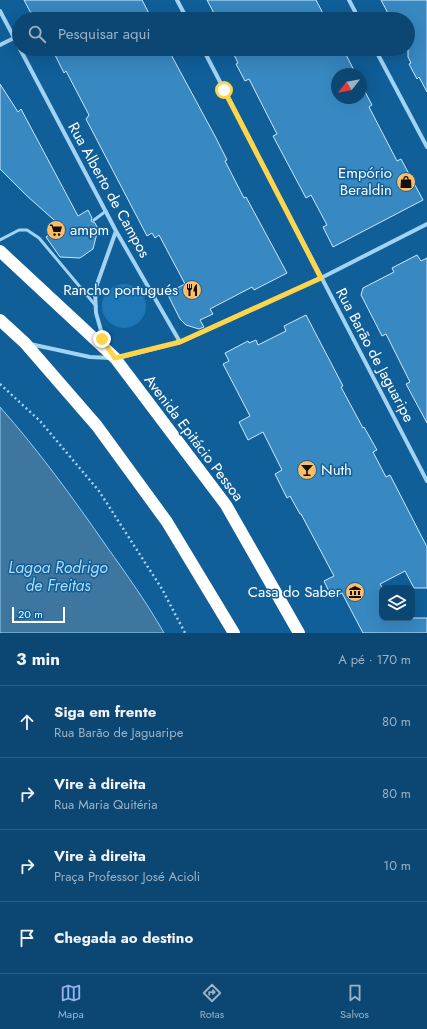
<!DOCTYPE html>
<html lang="pt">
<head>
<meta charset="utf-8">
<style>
	body { margin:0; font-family:Jost,sans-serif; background:#154e78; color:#f1f3f6 }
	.controls { position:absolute; right:12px; bottom:12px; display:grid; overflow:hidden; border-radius:8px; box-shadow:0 4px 16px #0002 }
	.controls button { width:36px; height:36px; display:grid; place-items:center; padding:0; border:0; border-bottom:1px solid #2c5f85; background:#0c4773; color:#f1f3f6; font:20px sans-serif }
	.compass { position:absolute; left:331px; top:68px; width:36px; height:36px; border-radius:50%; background:#0c4773; box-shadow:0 4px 16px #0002; rotate:239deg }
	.scale { position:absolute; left:12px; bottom:10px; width:53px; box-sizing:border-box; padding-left:4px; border:2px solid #fff; border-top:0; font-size:11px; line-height:14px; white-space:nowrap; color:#fff; -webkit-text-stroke:3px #105f99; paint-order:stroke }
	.stop { position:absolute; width:12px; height:12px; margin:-9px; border:3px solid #ffd54a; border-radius:50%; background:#fff }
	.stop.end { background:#ffd54a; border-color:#fff; box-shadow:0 1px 4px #0008 }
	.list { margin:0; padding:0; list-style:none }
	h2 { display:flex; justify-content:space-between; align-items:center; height:52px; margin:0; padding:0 16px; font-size:17px }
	h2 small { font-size:13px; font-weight:400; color:#9ab2c4 }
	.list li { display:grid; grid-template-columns:26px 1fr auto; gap:12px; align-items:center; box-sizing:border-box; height:72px; padding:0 16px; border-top:1px solid #2c5f85 }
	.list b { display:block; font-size:15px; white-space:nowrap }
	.list p { margin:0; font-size:13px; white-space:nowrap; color:#9ab2c4 }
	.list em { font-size:13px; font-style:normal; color:#9ab2c4 }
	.icon { flex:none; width:22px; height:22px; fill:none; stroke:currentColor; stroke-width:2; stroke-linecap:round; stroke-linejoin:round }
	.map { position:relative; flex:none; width:427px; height:633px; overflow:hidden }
	.search { position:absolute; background:#0c4773; box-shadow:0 4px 16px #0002; left:12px; right:12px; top:12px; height:44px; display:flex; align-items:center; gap:10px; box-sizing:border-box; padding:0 14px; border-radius:22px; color:#9ab2c4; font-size:15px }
	.sheet { height:340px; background:#0c4773 }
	nav { display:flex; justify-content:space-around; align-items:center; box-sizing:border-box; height:56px; border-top:1px solid #2c5f85; background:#0c4773; font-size:11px; color:#9ab2c4 }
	nav a { display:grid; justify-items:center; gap:2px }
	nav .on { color:#95b2f1 }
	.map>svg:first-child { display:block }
	.green { fill:#1e78b7 }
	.water { fill:#3e76a0; stroke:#93d0f8 }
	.building { fill:#3888c1; stroke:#cae9fe }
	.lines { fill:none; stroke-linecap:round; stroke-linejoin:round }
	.path { stroke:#a1d3f5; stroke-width:2.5; stroke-dasharray:2 3; stroke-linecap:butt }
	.lane { stroke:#a1d3f5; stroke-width:3 }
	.street { stroke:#a1d3f5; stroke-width:4 }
	.highway { stroke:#fff; stroke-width:12 }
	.route { stroke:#ffd54a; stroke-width:5 }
	.labels { text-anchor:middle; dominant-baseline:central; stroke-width:3; stroke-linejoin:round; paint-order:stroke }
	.poi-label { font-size:15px; fill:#fff; stroke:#105f99; text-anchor:end }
	.street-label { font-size:15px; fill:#fff; stroke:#105f99 }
	.water-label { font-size:16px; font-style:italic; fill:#aedcfb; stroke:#105f99 }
</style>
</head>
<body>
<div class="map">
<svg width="427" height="633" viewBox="0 0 427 633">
	<rect width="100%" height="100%" fill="#105f99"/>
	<path class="green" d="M102 306a22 22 0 1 1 44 0a22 22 0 1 1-44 0Z"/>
	<path class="water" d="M0,407C39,451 73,498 107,547C127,575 147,603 164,633H0Z"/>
	<path class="building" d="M24,0H142L152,19H90V13L77,19H34Z
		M207,0H316L326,19H217Z
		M381,0H427V92L419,77L417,79L409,64L411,63L408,57V19H391Z
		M52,49H168L216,138L227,160L225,161L244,198L246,197L287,273L254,290L252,287L210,309L213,314L200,320L204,327L199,329L186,325L180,319L167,293L185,284L159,235L155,238L152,233L147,236L86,119L89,115L66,71L64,73Z
		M231,49H343L356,74H337V98H361V84L372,105L369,107L397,161L401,159L423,200L333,247L323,227L327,225L311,195L306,198L273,136L277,134L249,79L245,81L236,64L238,63Z
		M0,84L18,112L21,109L78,216L88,210L92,218L91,221L95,223L98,229L93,249L80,258L60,257L46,237L62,227L27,196L0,169Z
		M417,255L421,261L427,258V423L406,384L410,382L386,334L382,336L361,295L363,288L394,272L392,268Z
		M306,315L343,386L341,387L363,428L364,427L377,450L373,452L386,477L390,475L427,547V588H414L405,571L380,584L382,587V618H427V633H363L342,593L332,598L324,581L334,576L301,514H300L290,496L287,498L275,474L282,470L263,432L248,440L239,422L250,416L223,364L229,361L225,353L248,341L249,343L256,340L258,345L286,331L284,326Z"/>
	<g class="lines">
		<path class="path" d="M0,384L40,421L99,491L162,589L185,633"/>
		<path class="lane" d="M94,220L106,211
			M0,240L19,230H27L39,238L96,306"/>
		<path class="street" d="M177,0L187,19
			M349,0L359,19
			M0,11L19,47
			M0,45L14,38
			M20,49L116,231L180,342
			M203,49L427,481
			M375,49L427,147
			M104,341L96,313L95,290L116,231
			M30,344L90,357L111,358
			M118,358L180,342L321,278L427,224"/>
		<path class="highway" d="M0,251L115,358L226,505L299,633
			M0,320L25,343L97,426L167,522L234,633"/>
	</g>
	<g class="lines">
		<path class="route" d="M102,339L115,358L180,342L321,278L224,90"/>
	</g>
	<defs>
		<g id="shop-disc" transform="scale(1)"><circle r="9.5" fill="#ffbd65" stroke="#105f99"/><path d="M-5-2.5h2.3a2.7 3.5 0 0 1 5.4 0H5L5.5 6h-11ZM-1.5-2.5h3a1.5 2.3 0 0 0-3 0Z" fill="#111"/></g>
		<g id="supermarket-disc" transform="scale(1)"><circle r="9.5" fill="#ffbd65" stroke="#105f99"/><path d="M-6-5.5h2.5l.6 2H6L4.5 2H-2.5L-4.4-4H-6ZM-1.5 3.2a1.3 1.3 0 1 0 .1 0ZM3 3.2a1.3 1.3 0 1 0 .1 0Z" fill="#111"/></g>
		<g id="restaurant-disc" transform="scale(1)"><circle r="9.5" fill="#ffbd65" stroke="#105f99"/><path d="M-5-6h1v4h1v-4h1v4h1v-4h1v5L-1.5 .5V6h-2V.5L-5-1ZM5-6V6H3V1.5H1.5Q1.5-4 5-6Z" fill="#111"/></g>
		<g id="bar-disc" transform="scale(1)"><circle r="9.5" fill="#ffbd65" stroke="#105f99"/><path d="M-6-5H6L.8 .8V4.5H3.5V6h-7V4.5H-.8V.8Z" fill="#111"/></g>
		<g id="museum-disc" transform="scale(1)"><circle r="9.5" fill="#ffbd65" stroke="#105f99"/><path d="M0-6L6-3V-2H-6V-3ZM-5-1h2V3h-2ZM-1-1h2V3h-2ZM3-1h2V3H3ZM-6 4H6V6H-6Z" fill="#111"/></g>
	</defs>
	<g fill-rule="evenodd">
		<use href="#shop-disc" x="406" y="182"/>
		<use href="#supermarket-disc" x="56" y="230"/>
		<use href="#restaurant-disc" x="192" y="290"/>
		<use href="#bar-disc" x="307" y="470"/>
		<use href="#museum-disc" x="355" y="592"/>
	</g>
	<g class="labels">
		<g class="poi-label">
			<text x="392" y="173">Empório<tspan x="392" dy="17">Beraldin</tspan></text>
			<text x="70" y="230" text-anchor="start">ampm</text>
			<text x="178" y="290">Rancho portugués</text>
			<text x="321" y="470" text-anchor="start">Nuth</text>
			<text x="341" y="592">Casa do Saber</text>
		</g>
		<g class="street-label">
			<text transform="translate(109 190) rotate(61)">Rua Alberto de Campos</text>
			<text transform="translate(375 355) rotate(62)">Rua Barão de Jaguaripe</text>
			<text transform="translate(194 438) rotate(53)">Avenida Epitácio Pessoa</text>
		</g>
		<g class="water-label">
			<text x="58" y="567">Lagoa Rodrigo<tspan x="58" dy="18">de Freitas</tspan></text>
		</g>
	</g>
</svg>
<div class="controls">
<button><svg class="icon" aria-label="layers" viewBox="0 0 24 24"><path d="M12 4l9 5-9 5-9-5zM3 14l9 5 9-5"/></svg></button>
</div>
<svg class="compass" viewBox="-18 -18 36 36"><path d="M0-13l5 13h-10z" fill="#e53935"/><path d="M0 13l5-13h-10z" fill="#9ab2c4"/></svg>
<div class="scale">20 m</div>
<div class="stop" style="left:224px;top:90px"></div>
<div class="stop end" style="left:102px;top:339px"></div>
<div class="search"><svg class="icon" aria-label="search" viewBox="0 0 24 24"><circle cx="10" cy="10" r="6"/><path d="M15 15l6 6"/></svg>Pesquisar aqui</div>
</div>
<section class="sheet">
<h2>3 min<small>A pé · 170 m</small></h2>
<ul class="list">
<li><svg class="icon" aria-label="ahead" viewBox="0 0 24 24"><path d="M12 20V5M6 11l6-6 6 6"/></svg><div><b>Siga em frente</b><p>Rua Barão de Jaguaripe</p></div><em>80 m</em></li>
<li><svg class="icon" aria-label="right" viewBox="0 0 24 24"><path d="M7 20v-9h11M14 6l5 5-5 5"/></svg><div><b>Vire à direita</b><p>Rua Maria Quitéria</p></div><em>80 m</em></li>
<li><svg class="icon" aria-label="right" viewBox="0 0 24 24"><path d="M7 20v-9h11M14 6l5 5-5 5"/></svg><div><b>Vire à direita</b><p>Praça Professor José Acioli</p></div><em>10 m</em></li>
<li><svg class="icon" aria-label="arrive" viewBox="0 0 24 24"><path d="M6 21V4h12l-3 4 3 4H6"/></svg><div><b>Chegada ao destino</b></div></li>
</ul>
</section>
<nav>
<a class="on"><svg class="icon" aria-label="map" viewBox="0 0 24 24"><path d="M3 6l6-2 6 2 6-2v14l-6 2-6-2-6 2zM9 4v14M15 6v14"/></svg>Mapa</a>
<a><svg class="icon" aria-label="directions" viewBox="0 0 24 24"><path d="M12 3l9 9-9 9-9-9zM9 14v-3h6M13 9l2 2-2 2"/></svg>Rotas</a>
<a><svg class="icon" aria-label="saved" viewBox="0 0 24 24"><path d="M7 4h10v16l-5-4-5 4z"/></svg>Salvos</a>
</nav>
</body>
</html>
